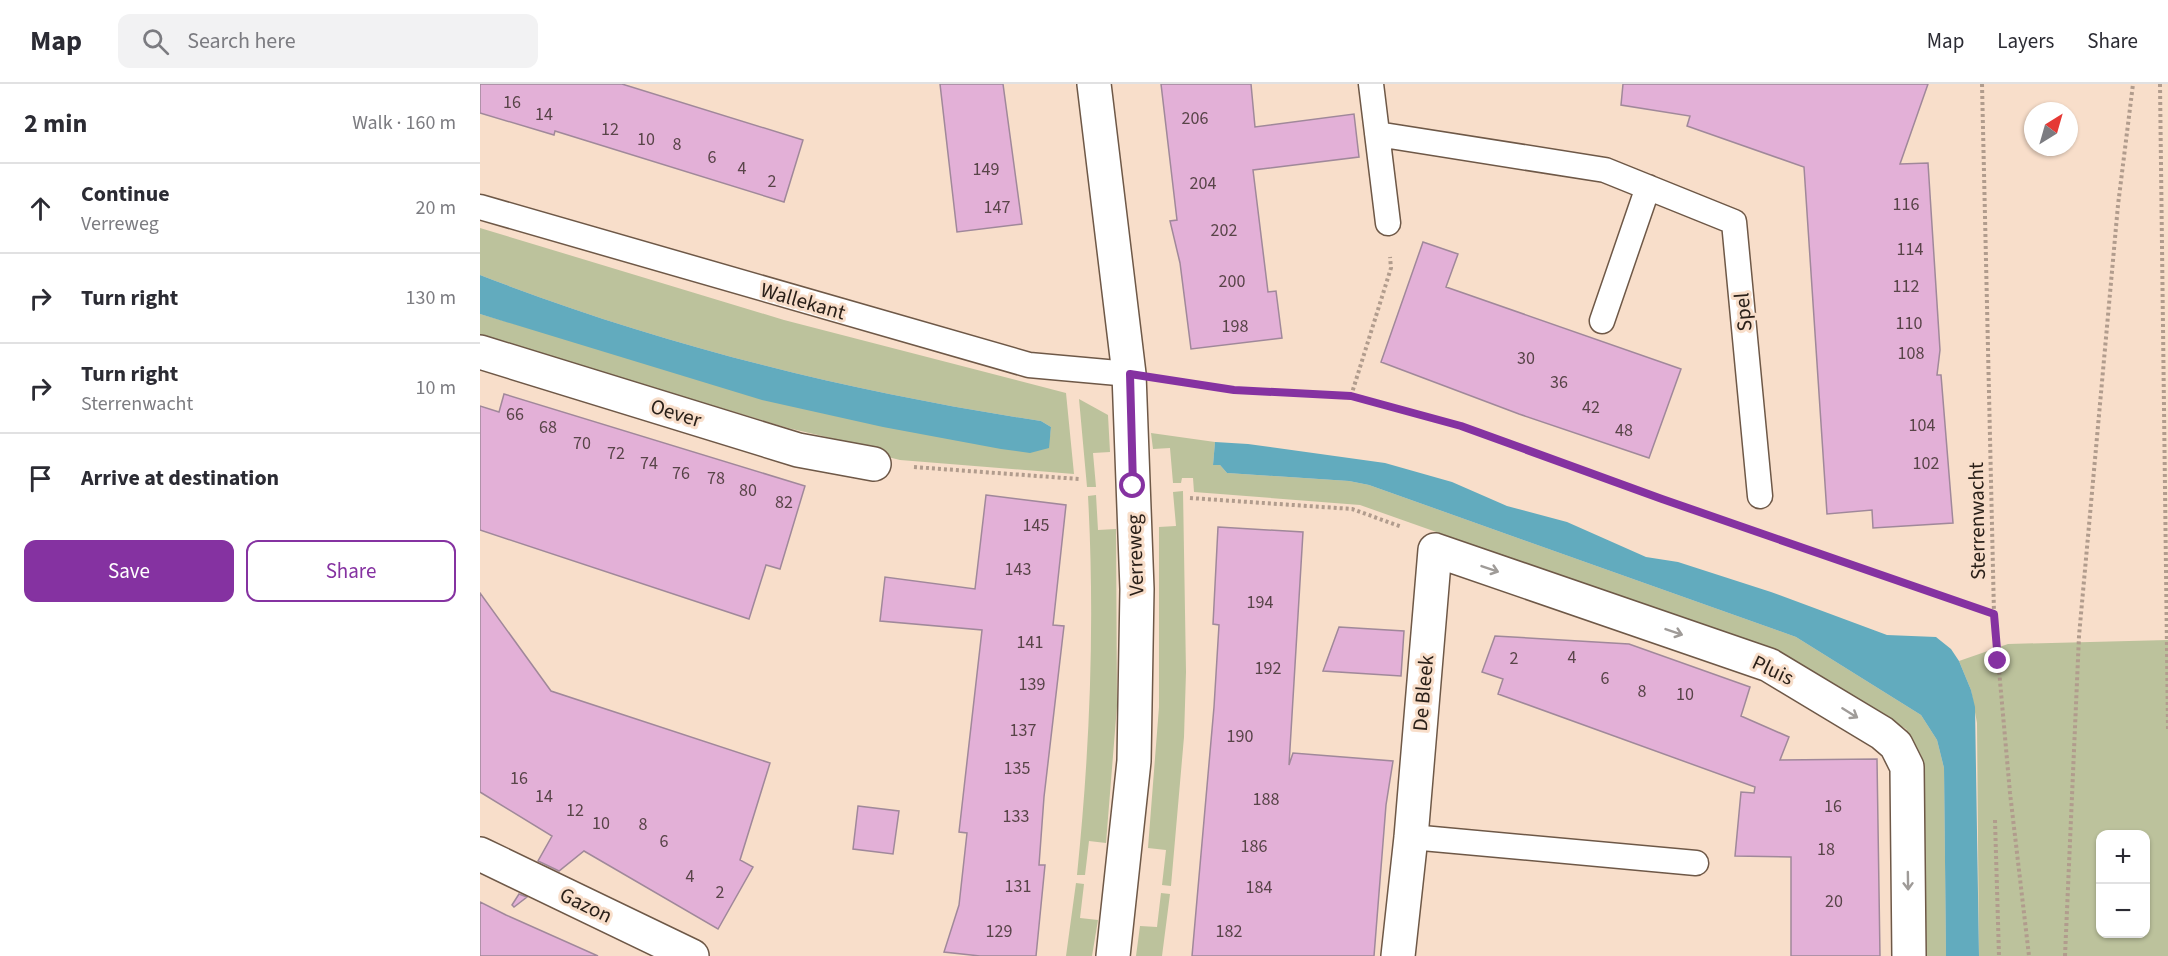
<!DOCTYPE html>
<html lang="en">
<head>
<meta charset="utf-8">
<style>
	body { margin:0; font-family:"Source Sans 3",sans-serif; background:#f2f2f3; color:#2b2b33 }
	.controls { position:absolute; right:18px; bottom:18px; display:grid; overflow:hidden; border-radius:12px; box-shadow:0 2px 4px #0004 }
	.controls button { width:54px; height:54px; display:grid; place-items:center; padding:0; border:0; border-bottom:2px solid #e1e1e2; background:#fff; color:#2b2b33; font:30px sans-serif }
	.compass { position:absolute; left:1544px; top:18px; width:54px; height:54px; border-radius:50%; background:#fff; box-shadow:0 2px 4px #0004; rotate:37deg }
	.stop { position:absolute; width:18px; height:18px; margin:-14px; border:4px solid #8532a1; border-radius:50%; background:#fff }
	.stop.end { background:#8532a1; border-color:#fff; box-shadow:0 2px 6px #0008 }
	.list { margin:0; padding:0; list-style:none }
	h2 { display:flex; justify-content:space-between; align-items:center; height:78px; margin:0; padding:0 24px; font-size:26px }
	h2 small { font-size:20px; font-weight:400; color:#7c7c81 }
	.list li { display:grid; grid-template-columns:39px 1fr auto; gap:18px; align-items:center; box-sizing:border-box; height:90px; padding:0 24px; border-top:2px solid #e1e1e2 }
	.list b { display:block; font-size:22px; white-space:nowrap }
	.list p { margin:0; font-size:20px; white-space:nowrap; color:#7c7c81 }
	.list em { font-size:20px; font-style:normal; color:#7c7c81 }
	.actions { display:flex; gap:12px; padding:18px 24px }
	.actions a { flex:1; padding:14px 0; border:2px solid #8532a1; border-radius:12px; text-align:center; font-size:21px; color:#8532a1 }
	.actions .main { background:#8532a1; color:#fff }
	.icon { flex:none; width:33px; height:33px; fill:none; stroke:currentColor; stroke-width:2; stroke-linecap:round; stroke-linejoin:round }
	.map { position:relative; flex:none; width:1688px; height:872px; overflow:hidden }
	header { display:flex; align-items:center; gap:36px; box-sizing:border-box; height:84px; padding:0 30px; background:#fff; border-bottom:2px solid #e1e1e2 }
	header strong { font-size:28px }
	nav { display:flex; gap:33px; margin-inline-start:auto; font-size:21px }
	.search { width:420px; height:54px; background:#f2f2f3; display:flex; align-items:center; gap:15px; box-sizing:border-box; padding:0 21px; border-radius:12px; color:#7c7c81; font-size:22px }
	main { display:flex }
	aside { flex:1; background:#fff }
	.map>svg:first-child { display:block }
	.green { fill:#bcc29c; fill-rule:evenodd }
	.water { fill:#62abbe }
	.building { fill:#e3b0d7; stroke:#a0889a; stroke-width:1.5 }
	.lines { fill:none; stroke-linecap:round; stroke-linejoin:round }
	.service-casing { stroke:#6e5847; stroke-width:27 }
	.minor-casing { stroke:#6e5847; stroke-width:36 }
	.path { stroke:#b19c8d; stroke-width:4; stroke-dasharray:3 3; stroke-linecap:butt }
	.service { stroke:#fff; stroke-width:24 }
	.minor { stroke:#fff; stroke-width:33 }
	.oneway { stroke:#9f9b98 }
	.route { stroke:#8532a1; stroke-width:8 }
	.labels { text-anchor:middle; dominant-baseline:central; stroke-width:6; stroke-linejoin:round; paint-order:stroke }
	.number-label { font-size:18px; fill:#584448 }
	.street-label { font-size:21px; fill:#2a2019; stroke:#f8deca }
</style>
</head>
<body>
<header>
<strong>Map</strong>
<div class="search"><svg class="icon" aria-label="search" viewBox="0 0 24 24"><circle cx="10" cy="10" r="6"/><path d="M15 15l6 6"/></svg>Search here</div>
<nav><a>Map</a><a>Layers</a><a>Share</a></nav>
</header>
<main>
<aside>
<h2>2 min<small>Walk · 160 m</small></h2>
<ul class="list">
<li><svg class="icon" aria-label="ahead" viewBox="0 0 24 24"><path d="M12 20V5M6 11l6-6 6 6"/></svg><div><b>Continue</b><p>Verreweg</p></div><em>20 m</em></li>
<li><svg class="icon" aria-label="right" viewBox="0 0 24 24"><path d="M7 20v-9h11M14 6l5 5-5 5"/></svg><div><b>Turn right</b></div><em>130 m</em></li>
<li><svg class="icon" aria-label="right" viewBox="0 0 24 24"><path d="M7 20v-9h11M14 6l5 5-5 5"/></svg><div><b>Turn right</b><p>Sterrenwacht</p></div><em>10 m</em></li>
<li><svg class="icon" aria-label="arrive" viewBox="0 0 24 24"><path d="M6 21V4h12l-3 4 3 4H6"/></svg><div><b>Arrive at destination</b></div></li>
</ul>
<div class="actions"><a class="main">Save</a><a>Share</a></div>
</aside>
<div class="map">
<svg width="1688" height="872" viewBox="0 0 1688 872">
	<rect width="100%" height="100%" fill="#f8deca"/>
	<path class="green" d="M0,144L304,236L586,309L594,390L420,376L388,368L389,363L308,344L0,252V230L59,247L570,352L571,343L561,337C369,308 181,261 0,191Z
		M599,315L628,331L630,368L613,369L616,403H607Z
		M671,349L735,358L733,381H740L747,389L869,397L889,401L1316,553L1441,631L1457,656L1464,684L1466,872H1445L1444,687L1441,671L1426,645L1307,572L880,421L714,408L713,394H702L701,399H693L690,364L673,365Z
		M703,407L706,588L704,653L691,802L682,801L686,766L668,764L679,623V443L696,442L693,408Z
		M616,411L618,446L636,445L637,622L626,759L609,757L605,791H597C610,664 615,539 608,412Z
		M1688,556V872H1499L1497,639L1491,606L1479,577L1528,560ZM1620,750H1666V850H1620Z
		M596,799L604,800L600,834L618,836L612,872H586Z
		M681,809L690,810L682,872H656L660,842L677,843Z"/>
	<path class="water" d="M0,191C181,261 369,308 561,337L571,343L569,364L550,369L521,365L403,343L282,316L0,230Z
		M735,358L768,360L905,379L972,398L1027,422L1087,438L1166,473L1198,478L1291,508L1407,551L1456,553L1471,565L1479,577L1491,606L1495,623L1499,872H1466L1464,684L1457,656L1441,631L1316,553L889,401L869,397L747,389L740,381H733Z"/>
	<path class="building" d="M0,0H142L323,56L304,118L75,47L74,51L0,29Z
		M460,0H523L542,140L477,148Z
		M681,0H771L775,43L874,30L879,73L773,86L788,208L796,207L802,254L711,265L700,179L690,137L697,136Z
		M1143,0H1448L1420,80L1448,79L1460,266L1457,291H1461L1473,439L1393,444L1392,426L1347,430L1324,83L1207,42L1210,32L1141,21Z
		M943,158L978,170L966,203L1201,285L1169,374L1039,330L901,278Z
		M24,310L325,402L300,485L286,481L269,535L0,446V322L19,328Z
		M506,411L586,421L573,541L584,542L564,713L559,781H565L556,872H500L464,868L479,821L487,749L479,748L502,546L400,537L405,493L495,505Z
		M738,443L823,448L809,681L813,669L913,677L906,721L894,872H712L734,623L739,541L733,540Z
		M0,509L71,607L290,679L260,776L273,783L238,845L104,767L79,787L58,777L72,752L0,708Z
		M859,543L924,547L921,592L843,587Z
		M1015,552L1149,560L1270,603L1261,632L1309,653L1300,676L1397,675L1400,872H1311V773L1255,772L1261,708L1274,709L1275,703L1018,610L1023,595L1002,588Z
		M378,722L419,727L413,770L373,765Z
		M39,810L47,813L34,823L32,821Z
		M0,818L26,831L118,872H0Z"/>
	<g class="lines">
		<g class="service-casing">
			<path id="service" d="M891,0L908,139
				M897,50L1125,86L1254,138L1280,412
				M0,123L549,281L649,290
				M1122,237L1168,103
				M931,753L1216,779"/>
		</g>
		<g class="minor-casing">
			<path id="minor" d="M614,0L649,290L657,505L654,677L633,872
				M0,268L318,366L394,380
				M0,770L212,872
				M918,872L931,753L955,466L1289,581L1402,649L1416,661L1427,683L1429,872"/>
		</g>
		<path class="path" d="M1502,0L1514,530L1530,709L1549,872
			M1680,0L1688,647
			M689,295L754,306L871,312L981,342L1256,441
			M871,312L911,184L910,173
			M434,383L599,395
			M710,414L872,425L922,443
			M1280,449L1514,530
			M1515,736L1519,872
			M1585,872L1599,552L1638,121L1653,0"/>
		<use href="#service" class="service"/>
		<use href="#minor" class="minor"/>
	</g>
	<defs><path id="oneway-shaft" d="M-6 0H5M1.5-3L5.5 0L1.5 3" fill="none" stroke-width="1.6" stroke-linecap="round" stroke-linejoin="round" transform="scale(1.5)"/></defs>
	<g class="oneway">
		<use href="#oneway-shaft" transform="translate(1010 485) rotate(19)"/>
		<use href="#oneway-shaft" transform="translate(1194 548) rotate(19)"/>
		<use href="#oneway-shaft" transform="translate(1370 629) rotate(32)"/>
		<use href="#oneway-shaft" transform="translate(1428 797) rotate(89)"/>
	</g>
	<g class="lines">
		<path class="route" d="M653,402L650,290L754,306L871,312L981,342L1182,415L1514,530L1518,577"/>
	</g>
	<g class="labels">
		<g class="number-label">
			<text x="32" y="18">16</text>
			<text x="64" y="30">14</text>
			<text x="715" y="34">206</text>
			<text x="130" y="45">12</text>
			<text x="166" y="55">10</text>
			<text x="197" y="60">8</text>
			<text x="232" y="73">6</text>
			<text x="262" y="84">4</text>
			<text x="506" y="85">149</text>
			<text x="292" y="97">2</text>
			<text x="723" y="99">204</text>
			<text x="1426" y="120">116</text>
			<text x="517" y="123">147</text>
			<text x="744" y="146">202</text>
			<text x="1430" y="165">114</text>
			<text x="752" y="197">200</text>
			<text x="1426" y="202">112</text>
			<text x="1429" y="239">110</text>
			<text x="755" y="242">198</text>
			<text x="1431" y="269">108</text>
			<text x="1046" y="274">30</text>
			<text x="1079" y="298">36</text>
			<text x="1111" y="323">42</text>
			<text x="35" y="330">66</text>
			<text x="1442" y="341">104</text>
			<text x="68" y="343">68</text>
			<text x="1144" y="346">48</text>
			<text x="102" y="359">70</text>
			<text x="136" y="369">72</text>
			<text x="169" y="379">74</text>
			<text x="1446" y="379">102</text>
			<text x="201" y="389">76</text>
			<text x="236" y="394">78</text>
			<text x="268" y="406">80</text>
			<text x="304" y="418">82</text>
			<text x="556" y="441">145</text>
			<text x="538" y="485">143</text>
			<text x="780" y="518">194</text>
			<text x="550" y="558">141</text>
			<text x="1092" y="573">4</text>
			<text x="1034" y="574">2</text>
			<text x="788" y="584">192</text>
			<text x="1125" y="594">6</text>
			<text x="552" y="600">139</text>
			<text x="1162" y="607">8</text>
			<text x="1205" y="610">10</text>
			<text x="543" y="646">137</text>
			<text x="760" y="652">190</text>
			<text x="537" y="684">135</text>
			<text x="39" y="694">16</text>
			<text x="64" y="712">14</text>
			<text x="786" y="715">188</text>
			<text x="1353" y="722">16</text>
			<text x="95" y="726">12</text>
			<text x="536" y="732">133</text>
			<text x="121" y="739">10</text>
			<text x="163" y="740">8</text>
			<text x="184" y="757">6</text>
			<text x="774" y="762">186</text>
			<text x="1346" y="765">18</text>
			<text x="210" y="792">4</text>
			<text x="538" y="802">131</text>
			<text x="779" y="803">184</text>
			<text x="240" y="808">2</text>
			<text x="1354" y="817">20</text>
			<text x="519" y="847">129</text>
			<text x="749" y="847">182</text>
		</g>
		<g class="street-label">
			<text transform="translate(323 217) rotate(16)">Wallekant</text>
			<text transform="translate(1263 228) rotate(-95)">Spel</text>
			<text transform="translate(196 329) rotate(17)">Oever</text>
			<text transform="translate(1497 437) rotate(-91)">Sterrenwacht</text>
			<text transform="translate(655 471) rotate(-92)">Verreweg</text>
			<text transform="translate(1293 586) rotate(25)">Pluis</text>
			<text transform="translate(943 609) rotate(-85)">De Bleek</text>
			<text transform="translate(106 821) rotate(26)">Gazon</text>
		</g>
	</g>
</svg>
<div class="controls">
<button>+</button>
<button>−</button>
</div>
<svg class="compass" viewBox="-18 -18 36 36"><path d="M0-13l5 13h-10z" fill="#e53935"/><path d="M0 13l5-13h-10z" fill="#7c7c81"/></svg>
<div class="stop" style="left:653px;top:402px"></div>
<div class="stop end" style="left:1518px;top:577px"></div>
</div>
</main>
</body>
</html>
